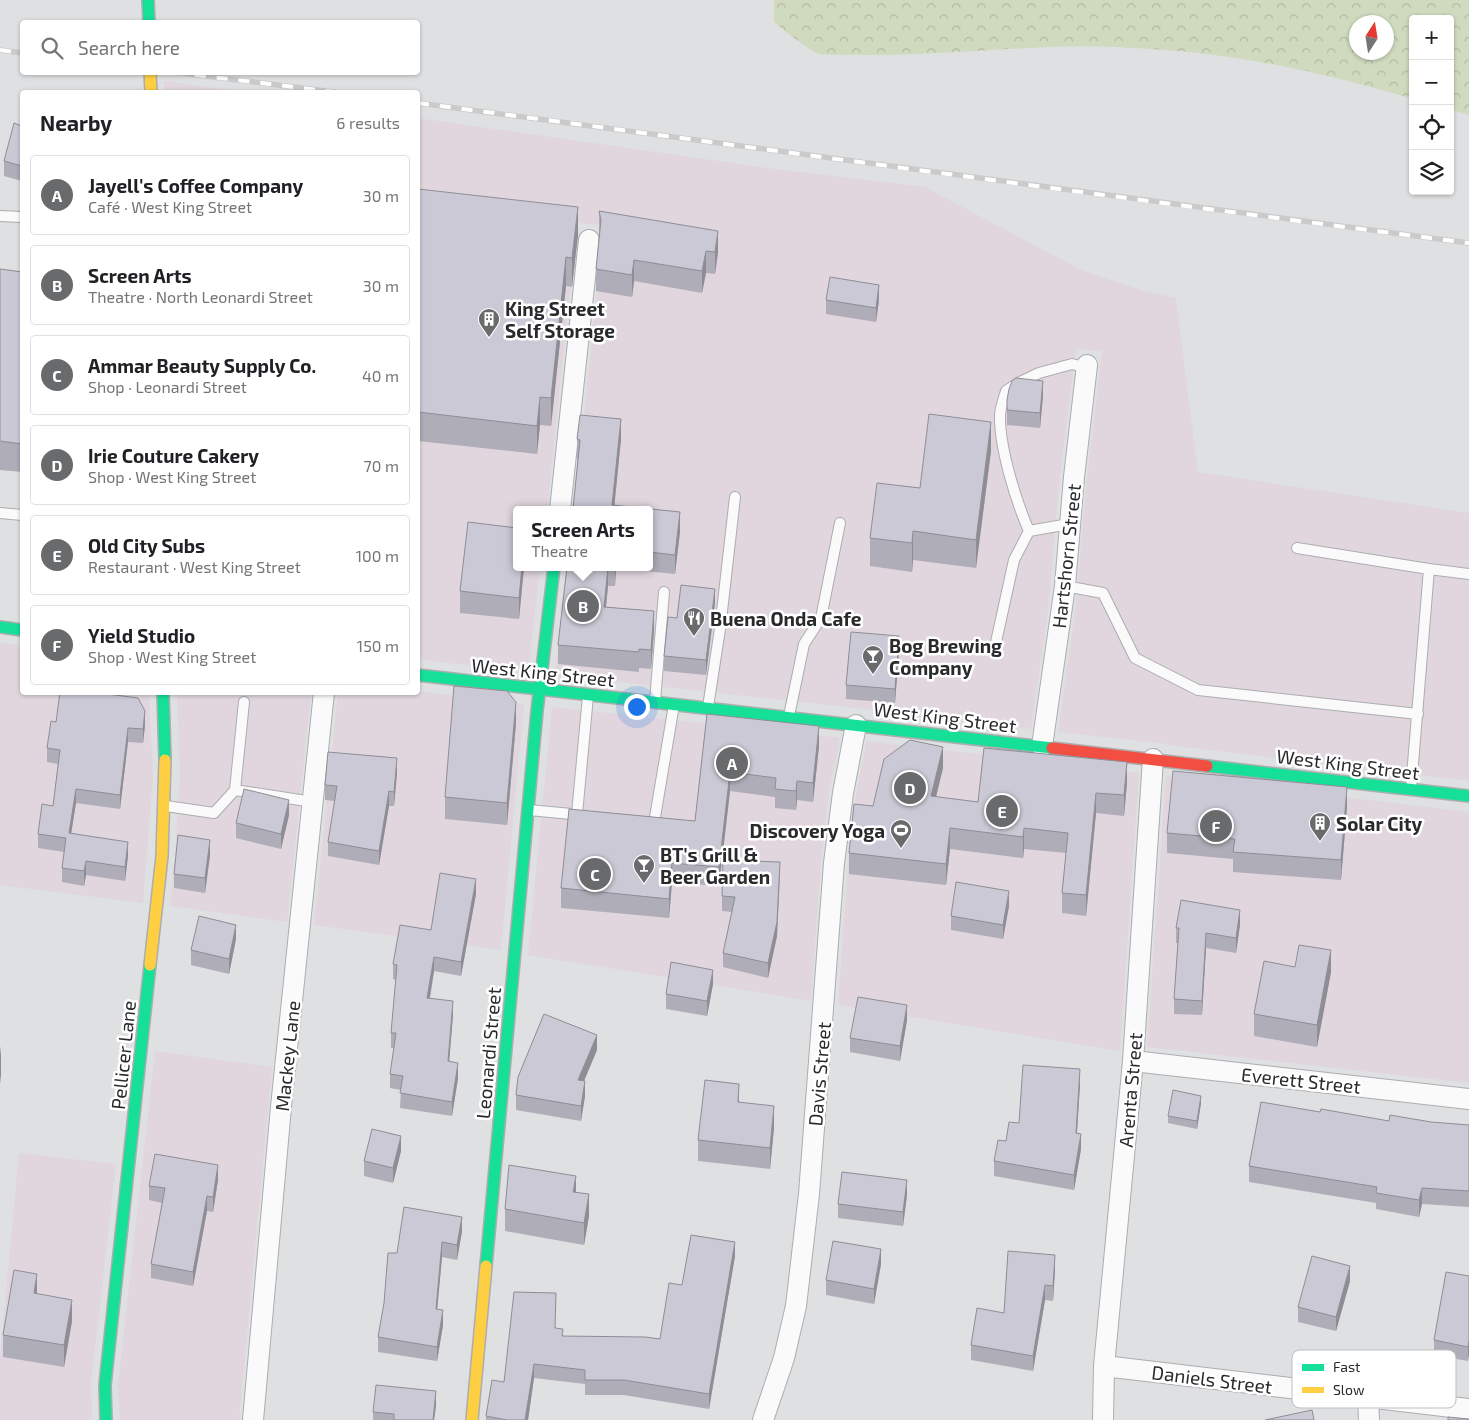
<!DOCTYPE html>
<html lang="en">
<head>
<meta charset="utf-8">
<style>
	body { margin:0; font-family:"Exo 2",sans-serif; background:#f6f6f6; color:#202124 }
	.controls { position:absolute; right:15px; top:15px; display:grid; overflow:hidden; border-radius:5px; box-shadow:0 1px 4px #0004 }
	.controls button { width:45px; height:45px; display:grid; place-items:center; padding:0; border:0; border-bottom:1px solid #e0e0e0; background:#fff; color:#202124; font:25px sans-serif }
	.compass { position:absolute; left:1349px; top:15px; width:45px; height:45px; border-radius:50%; background:#fff; box-shadow:0 1px 4px #0004; rotate:12deg }
	.you { position:absolute; left:636px; top:706px; width:18px; height:18px; margin:-12px; border:4px solid #fff; border-radius:50%; background:#1a73e8; box-shadow:0 0 0 8px #1a73e833 }
	.badge { display:grid; place-items:center; width:32px; height:32px; border-radius:50%; background:#686a6c; color:#fff; font-size:16px; font-weight:700 }
	.pin { position:absolute; translate:-50% -50%; border:2px solid #fff; box-shadow:0 1px 5px #0006 }
	.popup { position:absolute; left:513px; top:506px; width:140px; height:65px; box-sizing:border-box; display:grid; place-content:center; border-radius:5px; background:#fff; filter:drop-shadow(0 1px 4px #0005); font-size:16px; white-space:nowrap; color:#757577 }
	.popup b { font-size:19px; color:#202124 }
	.popup::after { content:''; position:absolute; left:50%; top:100%; margin-left:-10px; border:10px solid transparent; border-top-color:#fff }
	.list { margin:0; padding:0; list-style:none }
	h2 { display:flex; justify-content:space-between; align-items:center; height:65px; margin:0; padding:0 20px; font-size:21px }
	h2 small { font-size:16px; font-weight:400; color:#757577 }
	.list li { display:grid; grid-template-columns:32px 1fr auto; gap:15px; align-items:center; box-sizing:border-box; height:80px; margin:0 10px 10px; padding:0 10px; border:1px solid #e0e0e0; border-radius:5px }
	.list b { display:block; font-size:19px; white-space:nowrap }
	.list p { margin:0; font-size:16px; white-space:nowrap; color:#757577 }
	.list em { font-size:16px; font-style:normal; color:#757577 }
	.icon { flex:none; width:28px; height:28px; fill:none; stroke:currentColor; stroke-width:2; stroke-linecap:round; stroke-linejoin:round }
	.map { position:relative; flex:none; width:1469px; height:1420px; overflow:hidden }
	.search { position:absolute; background:#fff; box-shadow:0 1px 4px #0004; left:20px; top:20px; width:400px; height:55px; display:flex; align-items:center; gap:12px; box-sizing:border-box; padding:0 18px; border-radius:5px; color:#757577; font-size:19px }
	.panel { position:absolute; background:#fff; box-shadow:0 1px 4px #0004; left:20px; top:90px; width:400px; height:605px; border-radius:5px }
	.map>svg:first-child { display:block }
	.commercial { fill:#e1d6de }
	.forest { fill:url(#forest-crowns); fill-rule:evenodd }
	.lines { fill:none; stroke-linecap:round; stroke-linejoin:round }
	.lane-casing { stroke:#abadaf; stroke-width:12 }
	.street-casing { stroke:#abadaf; stroke-width:22 }
	.fast-casing { stroke:#abadaf; stroke-width:14 }
	.slow-casing { stroke:#abadaf; stroke-width:14 }
	.jam-casing { stroke:#abadaf; stroke-width:14 }
	.lane { stroke:#fafafb; stroke-width:10 }
	.street { stroke:#fafafb; stroke-width:20 }
	.fast { stroke:#16e098; stroke-width:11 }
	.slow { stroke:#ffcf43; stroke-width:11 }
	.jam { stroke:#f24e42; stroke-width:11 }
	.rail-casing { stroke:#cacaca; stroke-width:5.5 }
	.rail { stroke:#fff; stroke-width:4; stroke-dasharray:11; stroke-linecap:butt }
	.wall { fill:#afadb7 }
	.shaded-wall { fill:#8e8d95 }
	.building { fill:#cbc9d5; stroke:#8e8d95 }
	.labels { text-anchor:middle; dominant-baseline:central; stroke-width:5; stroke-linejoin:round; paint-order:stroke }
	.poi-label { font-size:19px; font-weight:bold; fill:#292a2c; stroke:#fff; text-anchor:start }
	.street-label { font-size:19px; fill:#292a2c; stroke:#fff }
	.key { fill:#fff; stroke:#bfbfc0; stroke-width:1 }
	.key-label { font-size:14px; fill:#292a2c }
</style>
</head>
<body>
<div class="map">
<svg width="1469" height="1420" viewBox="0 0 1469 1420">
	<defs>
		<pattern id="forest-crowns" width="20" height="18" patternUnits="userSpaceOnUse" patternTransform="scale(1.25)"><rect width="20" height="18" fill="#cfdabe"/><path d="M2 6a3 3 0 1 1 6 0M12 15a3 3 0 1 1 6 0" fill="none" stroke="#b2bba3"/></pattern>
	</defs>
	<rect width="100%" height="100%" fill="#dee0e2"/>
	<path class="commercial" d="M164,81L242,92H165Z
		M418,118L775,169L925,187L1083,271L1141,290L1176,298L1198,472L1469,513V781L1168,745V744L1058,732L1075,612L1087,478L1102,351L1076,349L1060,476L1048,610L1031,729L847,707L555,675L568,567H649V510H574L604,225L577,223L547,510H517V567H540L528,673L418,659Z
		M0,643L22,645V692L149,693L153,776L143,903L0,885Z
		M418,691L524,704L501,950L314,925L338,693L418,692Z
		M177,693H311L287,922L170,906L175,857L180,774Z
		M552,707L840,738L829,792L821,862L811,1001L528,955Z
		M867,741L1139,773L1120,1051L838,1005L848,863L856,795Z
		M1166,776L1469,812V1083L1147,1047Z
		M155,1051L272,1067L239,1420H120L118,1385Z
		M19,1153L116,1164L91,1384L92,1420H0V1356Z"/>
	<path class="forest" d="M774,0H1469V115L1450,109V19H1413V99C1332,75 1249,56 1165,50C1126,47 1086,45 1048,47C982,50 917,56 851,55C843,54 824,56 817,53C807,49 784,30 774,22ZM1356,22H1386V52H1356Z"/>
	<g class="lines">
		<g class="lane-casing">
			<path id="lane" d="M0,216L22,217
				M0,513L22,515
				M1029,531C1016,501 999,447 1000,414C1001,406 1004,398 1006,391L1018,383L1039,373L1072,364L1087,368
				M1297,548L1429,569L1411,788
				M1429,569L1469,574
				M1065,586L1103,593L1135,658L1198,690L1418,714
				M996,642L1014,560L1029,531L1069,524
				M655,701L664,592
				M708,707L720,629L735,497
				M789,716L804,644L821,618L840,523
				M235,790L244,702
				M166,806L214,813L235,790L313,802
				M529,810L582,815
				M577,814L588,696
				M648,822L654,823L674,705"/>
		</g>
		<g class="street-casing">
			<path id="street" d="M560,510L589,240
				M1042,746L1065,586L1074,477L1087,365
				M1133,1061L1469,1099
				M1104,1366L1469,1409
				M1368,1398L1369,1420
				M253,1420L281,1107L324,692
				M763,1420L784,1358L796,1306L809,1194L834,863L843,793L856,725
				M1103,1420L1104,1366L1133,1061L1153,759"/>
		</g>
		<g class="fast-casing">
			<path id="fast" d="M148,0L149,22
				M0,627L22,630
				M418,675L1052,748
				M163,692L165,760
				M1207,766L1469,796
				M486,1266L537,711L554,567
				M106,1420L105,1385L150,965"/>
		</g>
		<g class="slow-casing">
			<path id="slow" d="M150,72L151,92
				M150,965L162,856L165,760
				M472,1420L486,1266"/>
		</g>
		<g class="jam-casing">
			<path id="jam" d="M1052,748L1207,766"/>
		</g>
		<use href="#lane" class="lane"/>
		<use href="#street" class="street"/>
		<use href="#fast" class="fast"/>
		<use href="#slow" class="slow"/>
		<use href="#jam" class="jam"/>
		<g class="rail-casing">
			<path id="rail" d="M0,50L22,53
				M173,72L334,92
				M418,103C768,149 1118,198 1469,243"/>
		</g>
		<use href="#rail" class="rail"/>
	</g>
	<path class="wall" d="M22,126V181L4,176V161Z
		M418,189L578,235L572,287L566,286L551,426L540,425L537,454L418,441Z
		M599,211L718,252L715,274L706,273L702,293L634,281L632,297L596,291V269L599,233Z
		M0,269L22,272V472L0,470Z
		M826,300H879L876,322L826,314Z
		M1043,396L1040,428L1007,425V400Z
		M580,415L621,419V439L614,505L680,512V532L675,574L616,568L615,586H608L606,607L654,611V631L651,669L639,668V672L558,664V645L567,567H649V510H568V508L573,509L578,459H577V439Z
		M991,451L976,568L913,560L912,572L870,566V538L920,488Z
		M524,567L519,619L460,613V591Z
		M715,603L706,675L664,671V656L677,618Z
		M899,651L895,703L846,699V685Z
		M94,692L145,725L143,743L128,742L120,809L76,803L71,833L128,856L125,881L86,875L84,886L62,882V868L64,852L38,848V834L53,806L58,764L47,762V748L56,722Z
		M707,714L819,746L813,802L797,800L796,810L775,808V797L730,791L719,886L672,882L669,918L561,908V888L695,821Z
		M516,723L507,825L445,819V797Z
		M943,768L936,797L978,802L1127,783L1124,816L1096,813L1086,916L1062,913V893L1066,853L1024,849L1023,858L950,849L946,885L849,874V853L873,806Z
		M397,773L394,806H389L379,865L328,856V842L335,801L325,800V785Z
		M1347,807L1341,880L1233,872V859L1167,853V833Z
		M289,815L281,849L236,838V823Z
		M210,855L205,893L174,888V874Z
		M780,877L777,936L768,978L723,967V953L732,912L722,911V896Z
		M476,894L461,976L434,971L430,999L453,1015L449,1062L458,1078L452,1116L400,1108L401,1090L390,1088V1074L394,1048H391V1033L396,980L393,979V964L431,930Z
		M1009,906L1003,939L951,930V916Z
		M1240,925L1236,953L1206,948L1202,1015L1174,1014V999L1178,943H1176V928Z
		M236,939L229,974L191,965V950Z
		M1295,967L1331,972L1317,1047L1254,1036V1014Z
		M713,984L707,1016L666,1009V994Z
		M907,1020L900,1061L850,1052V1038Z
		M597,1050L584,1081L585,1096L581,1121L516,1110V1095Z
		M1080,1084L1077,1133L1081,1149L1074,1190L994,1176V1161L1019,1123Z
		M1201,1103L1197,1129L1168,1123V1116Z
		M1320,1112L1389,1121L1469,1125V1207L1422,1204L1419,1217L1376,1209V1203L1249,1182V1166Z
		M774,1128L770,1169L698,1161V1140Z
		M401,1151L393,1183L364,1176V1161Z
		M218,1180L213,1212L207,1211L193,1286L151,1278V1264L162,1203L149,1200V1186Z
		M576,1192L589,1216L584,1245L505,1231V1209Z
		M907,1195L903,1226L838,1218V1204Z
		M462,1231L457,1260L442,1257L437,1309L443,1325L437,1361L378,1352V1337L397,1253Z
		M735,1256L709,1409L624,1395H585V1384L534,1378L528,1420H486V1416L504,1382L556,1328L563,1336L660,1339L682,1285Z
		M881,1264L874,1304L826,1295V1280Z
		M1055,1270L1053,1301L1045,1300L1033,1371L971,1360V1345L1004,1313Z
		M1469,1276L1468,1361L1434,1355V1340Z
		M1350,1281L1336,1331L1298,1322V1307Z
		M37,1294L72,1321L64,1367L3,1357V1335Z
		M436,1406L434,1420H373V1412Z"/>
	<path class="shaded-wall" d="M578,207V235L572,287V258Z
		M718,231V252L715,274V252Z
		M706,251V273L702,293V271Z
		M566,257V286L551,426V398Z
		M634,260V281L632,297V275Z
		M879,285V300L876,322V308Z
		M1043,381V396L1040,428V413Z
		M540,397V425L537,454V426Z
		M621,419V439L614,510L612,505Z
		M991,422V451L976,568V540Z
		M680,512V532L675,574V555Z
		M913,531V560L912,572V543Z
		M522,567H524L519,619V598Z
		M608,567V586L604,626V607Z
		M615,567H616L615,586Z
		M715,589V603L706,675V660Z
		M654,611V631L651,669V650Z
		M899,636V651L895,703V689Z
		M516,702V723L507,825V803Z
		M145,711V725L143,743V729Z
		M819,726V746L813,802V783Z
		M128,728V742L120,809V795Z
		M943,747V768L931,817V796Z
		M397,758V773L394,806V792Z
		M1127,762V783L1124,816V795Z
		M730,772V791L719,886V867Z
		M797,781V800L796,810V791Z
		M1347,787V807L1341,880V860Z
		M76,789V803L69,847V833Z
		M389,791V806L379,865V851Z
		M1096,793V813L1086,916V895Z
		M289,800V815L281,849V834Z
		M950,828V849L946,885V864Z
		M1024,828V849L1023,858V837Z
		M210,840V855L205,893V878Z
		M128,842V856L125,881V867Z
		M86,861V875L84,886V871Z
		M780,862L777,936L768,978V963Z
		M672,863V882L669,918V899Z
		M476,879V894L461,976V962Z
		M1009,891V906L1003,939V925Z
		M1240,910V925L1236,953V938Z
		M236,925V939L229,974V959Z
		M1206,933V948L1202,1015V1001Z
		M1331,950V972L1317,1047V1025Z
		M434,957V971L427,1013V998Z
		M713,970V984L707,1016V1001Z
		M453,1001V1015L448,1076V1061Z
		M907,1005V1020L900,1061V1046Z
		M597,1035V1050L578,1095V1080Z
		M1,1046V1075L0,1084V1055Z
		M458,1063V1078L452,1116V1102Z
		M1080,1069V1084L1076,1148V1133Z
		M585,1081V1096L581,1121V1106Z
		M739,1084V1105L738,1102Z
		M1201,1096V1103L1197,1129V1121Z
		M774,1106V1128L770,1169V1148Z
		M1081,1134V1149L1074,1190V1175Z
		M401,1136V1151L393,1183V1168Z
		M218,1165V1180L213,1212V1197Z
		M576,1176V1198L573,1192Z
		M907,1180V1195L903,1226V1212Z
		M1422,1188V1204L1419,1217V1200Z
		M589,1194V1216L584,1245V1223Z
		M207,1196V1211L193,1286V1272Z
		M462,1217V1231L457,1260V1245Z
		M442,1242V1257L436,1323V1309Z
		M735,1242V1256L709,1409V1394Z
		M881,1249V1264L874,1304V1289Z
		M1055,1255V1270L1053,1301V1286Z
		M1350,1266V1281L1336,1331V1317Z
		M37,1274V1296L34,1293Z
		M1045,1285V1300L1033,1371V1356Z
		M72,1300V1321L64,1367V1345Z
		M443,1310V1325L437,1361V1347Z
		M1469,1340V1355L1468,1361V1347Z
		M534,1364V1378L528,1420H525Z
		M436,1391V1406L434,1420H433Z"/>
	<path class="building" d="M14,123L22,126V166L4,161Z
		M418,189L578,207L572,258L566,257L551,398L540,397L537,426L418,412Z
		M599,211L718,231L715,252L706,251L702,271L634,260L632,275L596,269L601,220Z
		M0,269L22,272V444L0,441Z
		M830,277L879,285L876,308L826,300Z
		M1016,378L1043,381L1040,413L1007,410V400L1009,389L1012,381Z
		M929,414L991,422L976,540L913,531L912,543L870,538L877,483L920,488Z
		M580,415L621,419L612,505L680,512L675,555L649,552V510H568V508L573,509L580,440L577,439Z
		M468,522L517,528V567H522L519,598L460,591Z
		M567,567H608L604,607L654,611L651,650L639,649V652L558,645Z
		M681,585L715,589L706,660L664,656L668,617L677,618Z
		M851,632L899,636L895,689L846,685Z
		M454,686L507,691L516,702L507,803L445,797Z
		M60,692H93L138,698L145,711L143,729L128,728L120,795L76,789L69,833L128,842L125,867L86,861L84,871L62,868L66,838L38,834L42,804L53,806L60,750L47,748L51,721L56,722Z
		M707,714L819,726L813,783L797,781L796,791L775,789L776,778L730,772L719,867L672,863L669,899L561,888L569,809L695,821Z
		M910,740L943,747L931,796L978,802L984,748L1127,762L1124,795L1096,793L1086,895L1062,893L1068,833L1024,828L1023,837L950,828L946,864L849,853L854,804L873,806L884,759Z
		M328,752L397,758L394,792L389,791L379,851L328,842L337,786L325,785Z
		M1173,771L1347,787L1341,860L1233,852L1235,839L1167,833Z
		M244,789L289,800L281,834L236,823Z
		M178,835L210,840L205,878L174,874Z
		M723,860L780,862L777,922L768,963L723,953L735,897L722,896Z
		M440,873L476,879L461,962L434,957L427,998L453,1001L448,1061L458,1063L452,1102L400,1093L403,1076L390,1074L396,1033H391L397,965L393,964L400,925L431,930Z
		M956,882L1009,891L1003,925L951,916Z
		M1181,900L1240,910L1236,938L1206,933L1202,1001L1174,999L1179,928H1176Z
		M199,916L236,925L229,959L191,950Z
		M1299,945L1331,950L1317,1025L1254,1014L1264,961L1295,967Z
		M671,962L713,970L707,1001L666,994Z
		M858,997L907,1005L900,1046L850,1038Z
		M544,1014L597,1035L578,1080L585,1081L581,1106L516,1095L518,1077Z
		M1023,1065L1080,1069L1076,1133L1081,1134L1074,1175L994,1161L998,1140L1006,1141L1009,1122L1019,1123Z
		M705,1080L739,1084L738,1102L774,1106L770,1148L698,1140Z
		M1173,1090L1201,1096L1197,1121L1168,1116Z
		M1261,1102L1320,1112L1321,1109L1389,1121L1390,1115L1431,1122L1469,1125V1191L1422,1188L1419,1200L1376,1193L1377,1187L1249,1166Z
		M372,1129L401,1136L393,1168L364,1161Z
		M155,1154L218,1165L213,1197L207,1196L193,1272L151,1264L165,1188L149,1186Z
		M509,1165L576,1176L573,1192L589,1194L584,1223L505,1209Z
		M842,1172L907,1180L903,1212L838,1204Z
		M404,1207L462,1217L457,1245L442,1242L436,1309L443,1310L437,1347L378,1337L384,1303L388,1253H397Z
		M691,1235L735,1242L709,1394L624,1380H585V1370L534,1364L525,1420H507L486,1416L492,1380L504,1382L514,1292L556,1293L555,1328L563,1329L562,1336L645,1337L660,1339L669,1283L682,1285Z
		M833,1241L881,1249L874,1289L826,1280Z
		M1008,1251L1055,1255L1053,1286L1045,1285L1033,1356L971,1345L977,1308L1004,1313Z
		M1312,1256L1350,1266L1336,1317L1298,1307Z
		M14,1270L37,1274L34,1293L72,1300L64,1345L3,1335Z
		M1446,1272L1469,1276V1340L1468,1347L1434,1340Z
		M376,1385L436,1391L433,1420H394V1414L373,1412Z
		M1312,1410L1314,1420H1265Z
		M1448,1417L1469,1419V1420H1448Z"/>
	<defs>
		<g id="building-pin" transform="scale(1.125)"><path d="M0 17L-7.5 6A9.5 9.5 0 1 1 7.5 6Z" fill="#686a6c" stroke="#fff"/><path d="M-4-6H4V6H1V3H-1V6H-4ZM-2.5-4.3h1.7v1.8h-1.7ZM.8-4.3h1.7v1.8H.8ZM-2.5-1h1.7V.8h-1.7ZM.8-1h1.7V.8H.8Z" fill="#fff"/></g>
		<g id="restaurant-pin" transform="scale(1.125)"><path d="M0 17L-7.5 6A9.5 9.5 0 1 1 7.5 6Z" fill="#686a6c" stroke="#fff"/><path d="M-5-6h1v4h1v-4h1v4h1v-4h1v5L-1.5 .5V6h-2V.5L-5-1ZM5-6V6H3V1.5H1.5Q1.5-4 5-6Z" fill="#fff"/></g>
		<g id="bar-pin" transform="scale(1.125)"><path d="M0 17L-7.5 6A9.5 9.5 0 1 1 7.5 6Z" fill="#686a6c" stroke="#fff"/><path d="M-6-5H6L.8 .8V4.5H3.5V6h-7V4.5H-.8V.8Z" fill="#fff"/></g>
		<g id="stadium-pin" transform="scale(1.125)"><path d="M0 17L-7.5 6A9.5 9.5 0 1 1 7.5 6Z" fill="#686a6c" stroke="#fff"/><path d="M0-5a6.5 5 0 1 0 0 10a6.5 5 0 1 0 0-10ZM-3.5-1.8h7v3.6h-7Z" fill="#fff"/></g>
	</defs>
	<g fill-rule="evenodd">
		<use href="#building-pin" x="489" y="319"/>
		<use href="#restaurant-pin" x="694" y="618"/>
		<use href="#bar-pin" x="873" y="656"/>
		<use href="#building-pin" x="1320" y="823"/>
		<use href="#stadium-pin" x="901" y="830"/>
		<use href="#bar-pin" x="644" y="865"/>
	</g>
	<g class="labels">
		<g class="poi-label">
			<text x="505" y="308">King Street<tspan x="505" dy="22">Self Storage</tspan></text>
			<text x="710" y="618">Buena Onda Cafe</text>
			<text x="889" y="645">Bog Brewing<tspan x="889" dy="22">Company</tspan></text>
			<text x="1336" y="823">Solar City</text>
			<text x="885" y="830" text-anchor="end">Discovery Yoga</text>
			<text x="660" y="854">BT's Grill &amp;<tspan x="660" dy="22">Beer Garden</tspan></text>
		</g>
		<g class="street-label">
			<text transform="translate(1066 556) rotate(-84)">Hartshorn Street</text>
			<text transform="translate(543 672) rotate(6)">West King Street</text>
			<text transform="translate(945 717) rotate(7)">West King Street</text>
			<text transform="translate(1348 764) rotate(7)">West King Street</text>
			<text transform="translate(488 1053) rotate(-85)">Leonardi Street</text>
			<text transform="translate(123 1055) rotate(-84)">Pellicer Lane</text>
			<text transform="translate(287 1056) rotate(-84)">Mackey Lane</text>
			<text transform="translate(819 1074) rotate(-85)">Davis Street</text>
			<text transform="translate(1301 1080) rotate(6)">Everett Street</text>
			<text transform="translate(1130 1090) rotate(-85)">Arenta Street</text>
			<text transform="translate(1212 1379) rotate(7)">Daniels Street</text>
		</g>
	</g>
	<rect x="1292" y="1350" width="164" height="58" rx="8" class="key"/>
	<rect x="1302" y="1364" width="22" height="7" fill="#16e098"/>
	<rect x="1302" y="1387" width="22" height="6" fill="#ffcf43"/>
	<g class="key-label">
		<text x="1333" y="1372">Fast</text>
		<text x="1333" y="1395">Slow</text>
	</g>
</svg>
<div class="controls">
<button>+</button>
<button>−</button>
<button><svg class="icon" aria-label="locate" viewBox="0 0 24 24"><circle cx="12" cy="12" r="6"/><path d="M12 2v4M12 18v4M2 12h4M18 12h4"/></svg></button>
<button><svg class="icon" aria-label="layers" viewBox="0 0 24 24"><path d="M12 4l9 5-9 5-9-5zM3 14l9 5 9-5"/></svg></button>
</div>
<svg class="compass" viewBox="-18 -18 36 36"><path d="M0-13l5 13h-10z" fill="#e53935"/><path d="M0 13l5-13h-10z" fill="#757577"/></svg>
<div class="you"></div>
<div class="pin badge" style="left:732px;top:763px">A</div>
<div class="pin badge" style="left:583px;top:606px">B</div>
<div class="popup"><b>Screen Arts</b>Theatre</div>
<div class="pin badge" style="left:595px;top:874px">C</div>
<div class="pin badge" style="left:910px;top:788px">D</div>
<div class="pin badge" style="left:1002px;top:811px">E</div>
<div class="pin badge" style="left:1216px;top:826px">F</div>
<div class="search"><svg class="icon" aria-label="search" viewBox="0 0 24 24"><circle cx="10" cy="10" r="6"/><path d="M15 15l6 6"/></svg>Search here</div>
<section class="panel">
<h2>Nearby<small>6 results</small></h2>
<ul class="list">
<li><span class="badge">A</span><div><b>Jayell's Coffee Company</b><p>Café · West King Street</p></div><em>30 m</em></li>
<li><span class="badge">B</span><div><b>Screen Arts</b><p>Theatre · North Leonardi Street</p></div><em>30 m</em></li>
<li><span class="badge">C</span><div><b>Ammar Beauty Supply Co.</b><p>Shop · Leonardi Street</p></div><em>40 m</em></li>
<li><span class="badge">D</span><div><b>Irie Couture Cakery</b><p>Shop · West King Street</p></div><em>70 m</em></li>
<li><span class="badge">E</span><div><b>Old City Subs</b><p>Restaurant · West King Street</p></div><em>100 m</em></li>
<li><span class="badge">F</span><div><b>Yield Studio</b><p>Shop · West King Street</p></div><em>150 m</em></li>
</ul>
</section>
</div>
</body>
</html>
